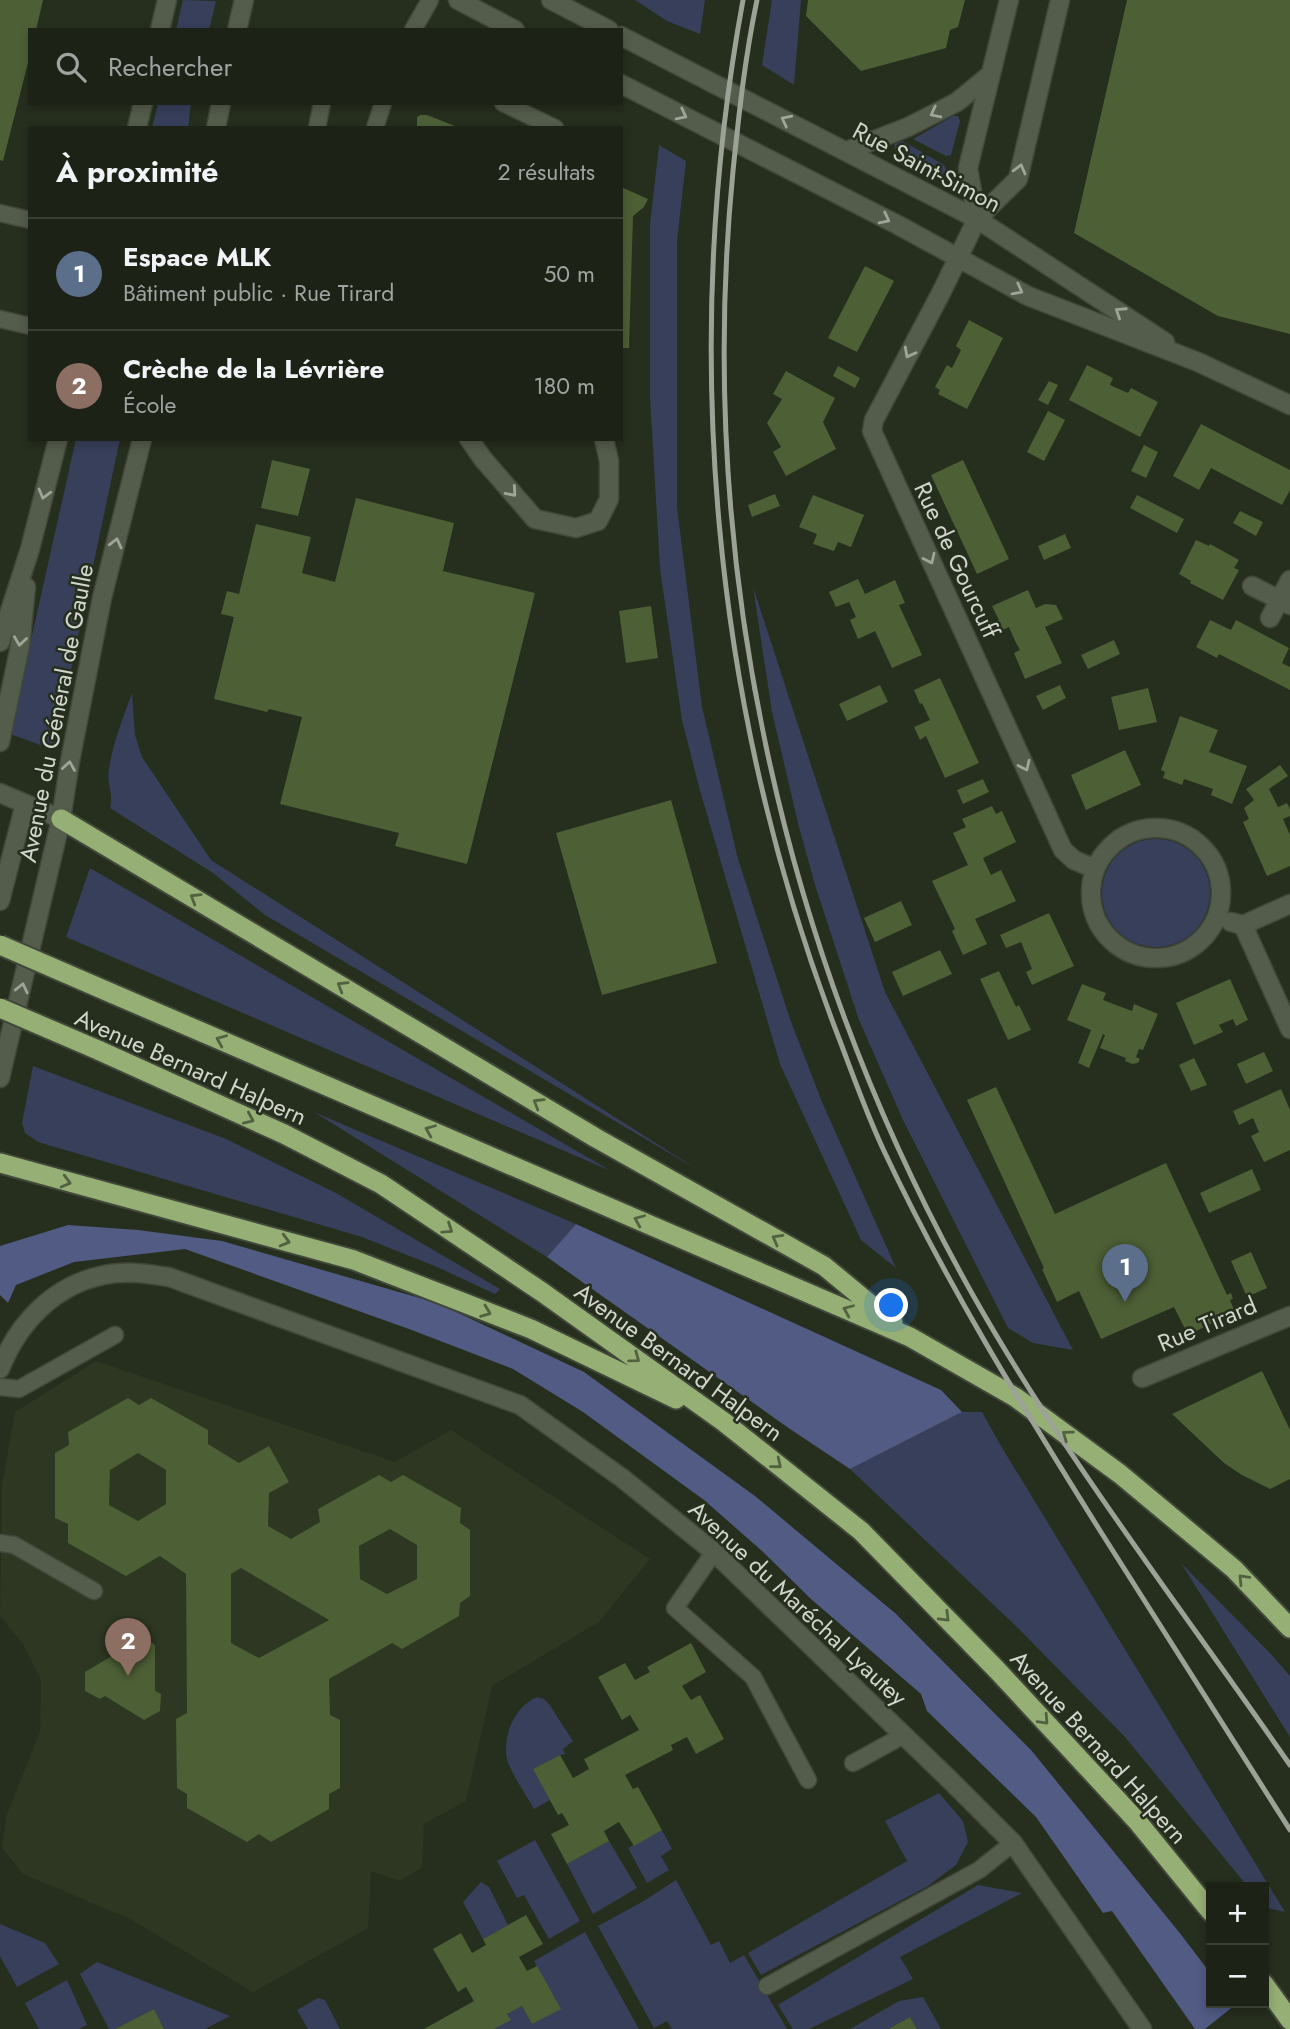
<!DOCTYPE html>
<html lang="fr">
<head>
<meta charset="utf-8">
<style>
	body { margin:0; font-family:Jost,sans-serif; background:#252a1f; color:#f1f3f6 }
	.controls { position:absolute; right:21px; bottom:21px; display:grid; overflow:hidden; border-radius:0px; box-shadow:0 4px 10px #0003 }
	.controls button { width:63px; height:63px; display:grid; place-items:center; padding:0; border:0; border-bottom:2px solid #3a3f35; background:#1c2216; color:#f1f3f6; font:35px sans-serif }
	.you { position:absolute; left:892px; top:1306px; width:24px; height:24px; margin:-18px; border:5px solid #fff; border-radius:50%; background:#1a73e8; box-shadow:0 0 0 10px #1a73e833 }
	.badge { display:grid; place-items:center; width:46px; height:46px; border-radius:50%; background:#db2777; color:#fff; font-size:23px; font-weight:700 }
	.pin { position:absolute; translate:-50% -58px; filter:drop-shadow(0 2px 4px #0008) }
	.pin::after { content:''; position:absolute; top:37px; width:24px; height:21px; background:inherit; clip-path:polygon(0 0,100% 0,50% 100%) }
	.list { margin:0; padding:0; list-style:none }
	h2 { display:flex; justify-content:space-between; align-items:center; height:91px; margin:0; padding:0 28px; font-size:30px }
	h2 small { font-size:23px; font-weight:400; color:#a0a4a1 }
	.list li { display:grid; grid-template-columns:46px 1fr auto; gap:21px; align-items:center; box-sizing:border-box; height:112px; padding:0 28px; border-top:2px solid #3a3f35 }
	.list b { display:block; font-size:26px; white-space:nowrap }
	.list p { margin:0; font-size:23px; white-space:nowrap; color:#a0a4a1 }
	.list em { font-size:23px; font-style:normal; color:#a0a4a1 }
	.icon { flex:none; width:38px; height:38px; fill:none; stroke:currentColor; stroke-width:2; stroke-linecap:round; stroke-linejoin:round }
	.map { position:relative; flex:none; width:1290px; height:2029px; overflow:hidden }
	.search { position:absolute; background:#1c2216; box-shadow:0 4px 10px #0003; left:28px; top:28px; width:595px; height:77px; display:flex; align-items:center; gap:18px; box-sizing:border-box; padding:0 24px; border-radius:0px; color:#a0a4a1; font-size:26px }
	.panel { position:absolute; background:#1c2216; box-shadow:0 4px 10px #0003; left:28px; top:126px; width:595px; height:315px; border-radius:0px }
	.map>svg:first-child { display:block }
	.built { fill:#2d3721 }
	.green { fill:#383f5a }
	.forest { fill:#515b84 }
	.building { fill:#4d5f35; fill-rule:evenodd }
	.lines { fill:none; stroke-linecap:round; stroke-linejoin:round }
	.service-casing { stroke:#41483a; stroke-width:19 }
	.minor-casing { stroke:#41483a; stroke-width:21 }
	.secondary-casing { stroke:#41483a; stroke-width:21 }
	.trunk-casing { stroke:#41483a; stroke-width:23 }
	.service { stroke:#545c4b; stroke-width:16 }
	.minor { stroke:#545c4b; stroke-width:18 }
	.secondary { stroke:#545c4b; stroke-width:18 }
	.trunk { stroke:#95af74; stroke-width:19 }
	.rail { stroke:#9da297; stroke-width:5 }
	.trunk-bridge-casing { stroke:#41483a; stroke-width:23; stroke-linecap:butt }
	.trunk-bridge { stroke:#95af74; stroke-width:19 }
	.oneway { stroke:#9fa598 }
	.oneway2 { stroke:#526240 }
	.labels { text-anchor:middle; dominant-baseline:central; stroke-width:5; stroke-linejoin:round; paint-order:stroke }
	.street-label { font-size:24px; fill:#d1d6cc; stroke:#262e1e }
</style>
</head>
<body>
<div class="map">
<svg width="1290" height="2029" viewBox="0 0 1290 2029">
	<rect width="100%" height="100%" fill="#262e1e"/>
	<path class="built" d="M96,1361L395,1462L451,1430L650,1559L599,1622L492,1686L466,1801L424,1824L422,1868L399,1881L371,1871L368,1928L253,1992L130,1919L23,1874L2,1848L6,1817L40,1732L41,1680L23,1644L0,1616L2,1485L15,1412Z"/>
	<path class="green" d="M183,0L216,1L209,30H176Z
		M635,0H705L700,34L667,21Z
		M772,0H801L794,85L762,65Z
		M158,103H191L188,128H152Z
		M953,116H958L960,121L951,155L946,156L913,139Z
		M903,141L944,165L948,172L940,175L896,152L894,144Z
		M659,145L686,161L677,241V507L702,707L738,859L790,1019L822,1102L896,1268L861,1240L780,1064L699,787L682,720L660,569L650,397V225Z
		M76,439H120L54,750L10,734Z
		M753,587L885,992L1073,1350L1033,1343L1008,1328L903,1120L859,1020L815,885L799,827L772,712Z
		M132,693L135,735L142,757L211,860L698,1170L265,915L213,873L110,808C114,792 106,784 109,769C113,743 123,718 132,693Z
		M1102 893a54 54 0 1 1 108 0a54 54 0 1 1-108 0Z
		M90,868L611,1171L66,937Z
		M33,1066L226,1139L336,1193L500,1289L495,1294L437,1267L362,1237L38,1142L25,1133L22,1123Z
		M314,1112L576,1224L547,1257Z
		M962,1412H982L1001,1446L1285,1912L1264,1907V1887H1248L1125,1737L1017,1627L850,1469Z
		M1181,1563L1270,1653L1290,1676V1737Z
		M537,1697L544,1699L549,1704L573,1741L563,1749L565,1754L560,1755L533,1769L550,1800L534,1809C526,1794 507,1769 506,1753C505,1730 516,1706 537,1697Z
		M939,1793L963,1821L968,1842L956,1865L928,1886L761,1975L748,1953L907,1861L885,1821Z
		M662,1830L672,1849L661,1856L669,1870L647,1883L628,1848Z
		M535,1840L580,1921L549,1939L524,1895L517,1898L497,1861Z
		M609,1841L637,1888L593,1914L567,1864Z
		M676,1880L711,1945L719,1941L730,1963L744,1955L787,2029H672L667,2021L654,2028L598,1926L642,1902Z
		M481,1882L489,1887L508,1925L483,1939L463,1902Z
		M978,1885L1022,1893L900,1957L913,1979L809,2029H793L778,2005Z
		M0,1924L45,1943L59,1964L17,1987L0,1956Z
		M585,1932L639,2029H494L510,2019L507,2014L522,2006L532,2024L560,2009L534,1961Z
		M97,1962L230,2016L205,2029H164L154,2009L115,2029H109L80,1974Z
		M67,1980L87,2025L79,2029H39L25,2003Z
		M923,1997L941,2029H917L910,2017L888,2029H850L899,2001Z
		M318,1998L325,2000L340,2029H308L297,2010Z"/>
	<path class="forest" d="M576,1224L941,1390L962,1412L850,1469L790,1429L547,1257Z
		M68,1225L138,1230L222,1241L437,1303L584,1372L755,1496L895,1613L1031,1750L1179,1932L1211,1974V2003H1233L1235,2005L1205,2029H1195L1112,1911L1103,1913L1036,1817L927,1711L921,1694L811,1599L762,1551L704,1500L583,1412L513,1369L409,1329L185,1249L74,1262L16,1285L8,1303L0,1295V1246Z"/>
	<path class="building" d="M0,0H43L36,30H30V55L3,161L0,160Z
		M808,0H965L958,27L950,30L946,48L861,71L806,16Z
		M1127,0H1290V334L1218,316L1074,233Z
		M420,115H427L460,128H417V117Z
		M621,187L648,199L644,207L633,216L629,348H621Z
		M865,266L894,281L857,352L828,338Z
		M969,320L1003,338L967,409L938,394L940,390L935,387L947,365L952,368L961,350L956,346Z
		M1087,365L1113,378L1110,385L1128,393L1131,388L1158,402L1140,437L1069,400Z
		M838,366L860,378L855,388L833,376Z
		M786,371L835,398L823,422L836,449L786,476L773,452L781,447L767,423L782,399L773,394Z
		M1049,381L1058,385L1048,405L1038,400Z
		M1048,411L1065,420L1044,461L1027,452Z
		M1201,424L1290,470V490L1282,505L1211,468L1199,490L1173,476Z
		M1144,445L1158,452L1146,478L1131,471Z
		M272,460L310,469L298,516L261,508Z
		M963,460L1009,559L977,574L931,475Z
		M775,494L780,506L752,517L748,505Z
		M813,495L864,515L851,547L838,542L834,551L813,544L817,534L799,527Z
		M1137,495L1184,519L1177,533L1130,508Z
		M356,498L454,523L443,571L535,593L467,864L395,846L399,833L280,804L302,717L269,709L267,712L214,699L234,617L221,614L227,591L239,594L256,524L311,537L302,573L335,582Z
		M1240,511L1263,522L1256,536L1233,523Z
		M1065,534L1071,548L1044,560L1038,546Z
		M1196,540L1209,546L1210,544L1239,560L1234,568L1239,570L1223,600L1190,583L1191,581L1179,574Z
		M858,579L865,594L895,580L905,603L899,605L922,655L892,668L875,631L858,639L850,620L856,617L849,602L836,607L829,592Z
		M1028,590L1036,608L1045,604L1056,605L1063,619L1045,627L1062,663L1025,679L1014,653L1020,650L1015,641L1009,627L997,633L993,623L999,620L992,606Z
		M651,606L658,658L626,663L619,611Z
		M1210,620L1231,630L1236,620L1289,648L1282,663L1290,667V690L1219,654L1217,658L1196,647Z
		M1114,640L1120,654L1088,669L1081,655Z
		M940,678L979,763L945,778L926,736L920,740L914,727L930,720L922,703L920,704L914,690Z
		M880,685L888,702L847,721L839,704Z
		M1060,685L1066,698L1043,710L1036,696Z
		M1148,688L1157,722L1119,730L1111,697Z
		M1180,716L1218,730L1209,752L1247,766L1232,804L1211,795L1213,789L1184,779L1182,785L1163,778L1165,772L1161,770Z
		M1125,750L1141,785L1086,810L1071,775Z
		M1280,765L1288,776L1269,789L1278,807L1287,803L1290,809V816L1283,819L1290,835V866L1267,876L1243,822L1249,819L1244,808L1254,800L1246,789Z
		M983,779L989,792L963,804L957,790Z
		M671,800L717,963L602,995L556,833Z
		M992,806L996,814L1002,811L1016,842L983,858L991,875L1001,870L1016,901L975,919L987,944L963,955L952,931L955,929L932,881L968,865L953,833L966,827L962,819Z
		M901,901L912,925L875,942L864,918Z
		M1049,913L1074,966L1032,985L1026,972L1032,969L1021,942L1006,948L1000,935Z
		M940,950L952,974L903,996L892,972Z
		M999,971L1016,1007L1019,1005L1031,1030L1008,1040L980,979Z
		M1230,979L1248,1020L1236,1026L1233,1019L1219,1025L1223,1032L1194,1045L1176,1003Z
		M1082,984L1106,993L1103,1000L1132,1011L1134,1004L1158,1014L1143,1050L1139,1049L1136,1057L1140,1059L1138,1063L1132,1064L1125,1061L1126,1058L1100,1048L1105,1035L1103,1034L1089,1068L1078,1063L1091,1030L1067,1020Z
		M1264,1052L1273,1071L1246,1084L1237,1064Z
		M1194,1058L1207,1085L1191,1091L1179,1065Z
		M996,1087L1055,1214L1166,1163L1227,1295L1231,1293L1233,1299L1230,1300L1235,1312L1188,1335L1174,1307L1101,1339L1079,1291L1057,1302L1042,1269L1044,1268L967,1100Z
		M1281,1089L1290,1110V1150L1264,1162L1251,1136L1259,1132L1253,1118L1239,1125L1233,1111Z
		M1252,1169L1261,1190L1209,1213L1200,1193Z
		M1251,1252L1267,1288L1247,1297L1231,1261Z
		M1262,1371L1290,1430V1479L1270,1489L1242,1475L1224,1463L1172,1414Z
		M128,1398L139,1405L151,1398L208,1430V1444L239,1463L269,1446L289,1482L269,1493L268,1526L291,1539L320,1522L318,1509L379,1475L391,1482L403,1475L461,1508L460,1523L470,1530V1596L460,1603L459,1616L402,1649L392,1643L329,1679L330,1715L340,1720V1788L329,1794V1809L271,1842L259,1834L247,1842L187,1808V1794L177,1788L176,1719L187,1713L186,1574L160,1556L126,1576L68,1543V1524L55,1518V1453L69,1445L68,1432ZM138,1453L166,1470V1504L138,1521L109,1505L110,1470ZM390,1529L417,1545V1579L387,1594L360,1579L359,1546ZM241,1568L329,1620L259,1658L231,1643V1574Z
		M140,1634L155,1645V1691L161,1694L160,1711L144,1720L105,1696L100,1699L85,1691V1672L125,1648L124,1644Z
		M691,1643L706,1672L682,1686L691,1700L700,1695L724,1739L696,1754L687,1737L671,1745L673,1750L625,1775L633,1789L638,1787L662,1830L634,1846L619,1822L604,1831L609,1841L567,1864L551,1834L569,1825L562,1813L558,1815L533,1769L560,1755L573,1778L589,1769L584,1759L639,1730L630,1715L622,1720L598,1677L625,1663L635,1680L650,1672L647,1667Z
		M526,1915L543,1944L519,1957L527,1971L537,1966L561,2009L532,2024L522,2006L507,2014L511,2020L494,2029H424L474,2001L466,1987L458,1992L433,1949L461,1933L472,1953L486,1945L483,1939Z
		M154,2009L164,2029H115Z
		M910,2017L917,2029H888Z"/>
	<g class="lines">
		<g class="service-casing">
			<path id="service" d="M413,30L430,0
				M503,103L555,128
				M317,128L322,103
				M375,128L383,103
				M0,213L30,220
				M0,319L30,326
				M0,1387L19,1389L115,1335
				M0,1543L14,1545L94,1591
				M714,1552L675,1608L753,1677L808,1780
				M853,1763L904,1735
				M767,1986L979,1870L1013,1843"/>
		</g>
		<g class="minor-casing">
			<path id="minor" d="M458,0L515,30
				M551,0L609,30
				M1060,0L1018,179L977,219L941,293L874,420L872,431L1063,850L1074,860L1095,869
				M621,36L977,219L1165,342
				M621,84L898,225L1028,296L1198,362L1290,405
				M847,151L908,127L957,102L990,75
				M977,219L968,168L1009,0
				M469,439L483,459L535,519L576,528L598,521L609,499V461L604,439
				M1252,586L1290,605
				M1270,618L1290,580
				M1091 893a65 65 0 1 1 130 0a65 65 0 1 1-130 0Z
				M1231,922L1243,925L1290,904
				M1243,925L1290,1029
				M0,1369C18,1323 54,1285 104,1275C125,1270 147,1274 169,1277L520,1405L622,1478L714,1552L950,1780L1013,1843L1142,2029
				M1142,1378L1290,1316"/>
		</g>
		<g class="secondary-casing">
			<path id="secondary" d="M160,30L167,0
				M237,30L244,0
				M137,128L143,103
				M216,128L221,103
				M0,642L30,549L58,439
				M0,742L20,646L26,587
				M0,793L61,819
				M0,901L25,804
				M0,1078L61,819L70,761L102,598L142,439"/>
		</g>
		<g class="trunk-casing">
			<path id="trunk" d="M61,819L596,1138L824,1266L893,1323
				M111,993L910,1337L1015,1397L1120,1474L1234,1569L1290,1628
				M98,1050L284,1134L381,1184L542,1292L724,1422L861,1531L997,1670L1137,1821L1211,1912
				M0,1163L354,1260L531,1329L676,1399
				M1264,1984L1290,2020"/>
		</g>
		<use href="#service" class="service"/>
		<use href="#minor" class="minor"/>
		<use href="#secondary" class="secondary"/>
		<use href="#trunk" class="trunk"/>
		<path class="rail" d="M743,0C679,348 712,711 840,1041C854,1078 867,1115 884,1151C946,1283 1022,1406 1099,1529C1162,1630 1226,1730 1290,1830
			M757,0C745,57 739,113 733,171C695,559 782,957 974,1297C1067,1461 1183,1610 1290,1765"/>
		<g class="trunk-bridge-casing">
			<path id="trunk-bridge" d="M0,945L111,993
				M0,1008L98,1050"/>
		</g>
		<use href="#trunk-bridge" class="trunk-bridge"/>
	</g>
	<defs><path id="oneway-chevron" d="M-2-3.5L2.5 0L-2 3.5" fill="none" stroke-width="1.6" stroke-linecap="round" stroke-linejoin="round" transform="scale(1.75)"/></defs>
	<g class="oneway">
		<use href="#oneway-chevron" transform="translate(935 113) rotate(153)"/>
		<use href="#oneway-chevron" transform="translate(682 115) rotate(27)"/>
		<use href="#oneway-chevron" transform="translate(786 120) rotate(-153)"/>
		<use href="#oneway-chevron" transform="translate(1020 169) rotate(-75)"/>
		<use href="#oneway-chevron" transform="translate(885 219) rotate(27)"/>
		<use href="#oneway-chevron" transform="translate(1018 290) rotate(28)"/>
		<use href="#oneway-chevron" transform="translate(1120 312) rotate(-147)"/>
		<use href="#oneway-chevron" transform="translate(909 353) rotate(118)"/>
		<use href="#oneway-chevron" transform="translate(512 492) rotate(49)"/>
		<use href="#oneway-chevron" transform="translate(44 494) rotate(105)"/>
		<use href="#oneway-chevron" transform="translate(116 543) rotate(-76)"/>
		<use href="#oneway-chevron" transform="translate(930 559) rotate(65)"/>
		<use href="#oneway-chevron" transform="translate(20 641) rotate(98)"/>
		<use href="#oneway-chevron" transform="translate(69 766) rotate(-81)"/>
		<use href="#oneway-chevron" transform="translate(1025 766) rotate(65)"/>
		<use href="#oneway-chevron" transform="translate(22 988) rotate(-77)"/>
	</g>
	<g class="oneway2">
		<use href="#oneway-chevron" transform="translate(195 898) rotate(-149)"/>
		<use href="#oneway-chevron" transform="translate(342 986) rotate(-149)"/>
		<use href="#oneway-chevron" transform="translate(221 1040) rotate(-157)"/>
		<use href="#oneway-chevron" transform="translate(538 1103) rotate(-149)"/>
		<use href="#oneway-chevron" transform="translate(249 1119) rotate(24)"/>
		<use href="#oneway-chevron" transform="translate(430 1130) rotate(-157)"/>
		<use href="#oneway-chevron" transform="translate(66 1182) rotate(15)"/>
		<use href="#oneway-chevron" transform="translate(639 1220) rotate(-157)"/>
		<use href="#oneway-chevron" transform="translate(448 1229) rotate(34)"/>
		<use href="#oneway-chevron" transform="translate(777 1239) rotate(-151)"/>
		<use href="#oneway-chevron" transform="translate(285 1241) rotate(15)"/>
		<use href="#oneway-chevron" transform="translate(848 1310) rotate(-157)"/>
		<use href="#oneway-chevron" transform="translate(486 1312) rotate(21)"/>
		<use href="#oneway-chevron" transform="translate(635 1358) rotate(36)"/>
		<use href="#oneway-chevron" transform="translate(1067 1435) rotate(-144)"/>
		<use href="#oneway-chevron" transform="translate(777 1464) rotate(39)"/>
		<use href="#oneway-chevron" transform="translate(1243 1579) rotate(-134)"/>
		<use href="#oneway-chevron" transform="translate(945 1617) rotate(45)"/>
		<use href="#oneway-chevron" transform="translate(1044 1720) rotate(47)"/>
	</g>
	<g class="labels">
		<g class="street-label">
			<text transform="translate(927 167) rotate(28)">Rue Saint-Simon</text>
			<text transform="translate(957 560) rotate(65)">Rue de Gourcuff</text>
			<text transform="translate(56 713) rotate(-79)">Avenue du Général de Gaulle</text>
			<text transform="translate(191 1067) rotate(24)">Avenue Bernard Halpern</text>
			<text transform="translate(1207 1324) rotate(-23)">Rue Tirard</text>
			<text transform="translate(679 1362) rotate(36)">Avenue Bernard Halpern</text>
			<text transform="translate(798 1603) rotate(43)">Avenue du Maréchal Lyautey</text>
			<text transform="translate(1099 1747) rotate(48)">Avenue Bernard Halpern</text>
		</g>
	</g>
</svg>
<div class="controls">
<button>+</button>
<button>−</button>
</div>
<div class="you"></div>
<div class="pin badge" style="left:1125px;top:1302px;background:#5c6f8a">1</div>
<div class="pin badge" style="left:128px;top:1676px;background:#8d6e63">2</div>
<div class="search"><svg class="icon" aria-label="search" viewBox="0 0 24 24"><circle cx="10" cy="10" r="6"/><path d="M15 15l6 6"/></svg>Rechercher</div>
<section class="panel">
<h2>À proximité<small>2 résultats</small></h2>
<ul class="list">
<li><span class="badge" style="background:#5c6f8a">1</span><div><b>Espace MLK</b><p>Bâtiment public · Rue Tirard</p></div><em>50 m</em></li>
<li><span class="badge" style="background:#8d6e63">2</span><div><b>Crèche de la Lévrière</b><p>École</p></div><em>180 m</em></li>
</ul>
</section>
</div>
</body>
</html>
